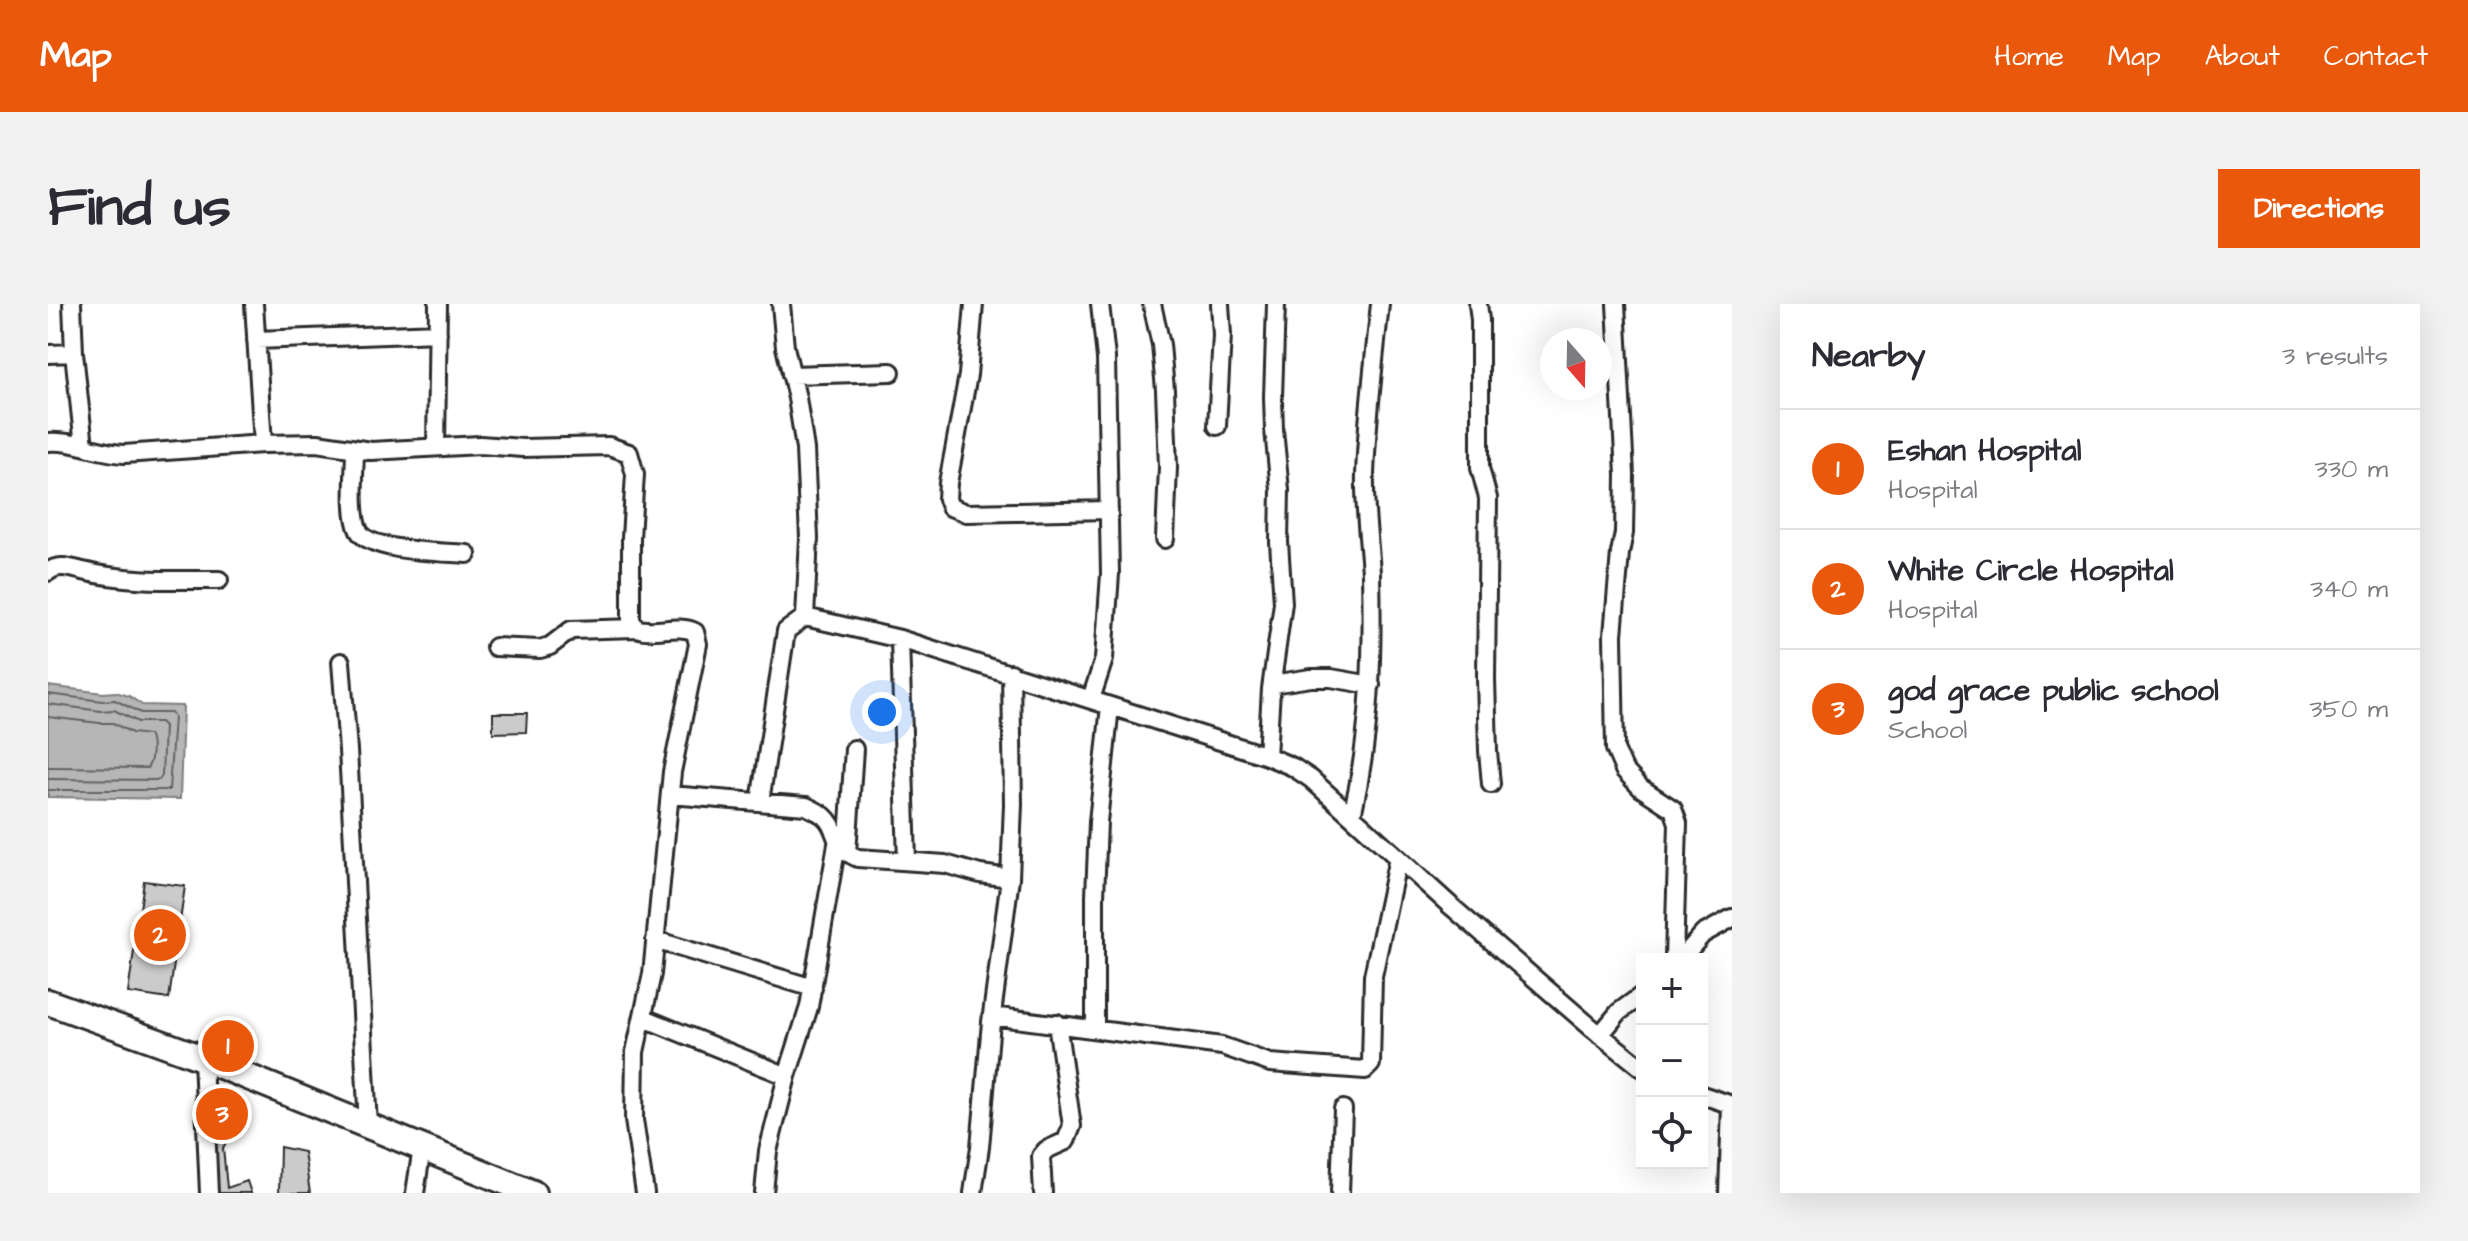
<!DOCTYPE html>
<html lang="en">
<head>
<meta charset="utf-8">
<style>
	body { margin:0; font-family:"Architects Daughter",sans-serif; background:#f2f2f3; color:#2b2b33 }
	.controls { position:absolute; right:24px; bottom:24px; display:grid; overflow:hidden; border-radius:0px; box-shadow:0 8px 32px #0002 }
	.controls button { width:72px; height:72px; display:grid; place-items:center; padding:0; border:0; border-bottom:2px solid #e1e1e2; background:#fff; color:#2b2b33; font:40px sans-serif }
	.compass { position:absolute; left:1492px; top:24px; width:72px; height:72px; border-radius:50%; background:#fff; box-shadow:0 8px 32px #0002; rotate:160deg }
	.you { position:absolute; left:834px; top:408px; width:28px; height:28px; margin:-20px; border:6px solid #fff; border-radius:50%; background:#1a73e8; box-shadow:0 0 0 12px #1a73e833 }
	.badge { display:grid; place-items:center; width:52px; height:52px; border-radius:50%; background:#ea580c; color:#fff; font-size:26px; font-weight:700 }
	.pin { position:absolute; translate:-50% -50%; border:4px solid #fff; box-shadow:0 2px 8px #0006 }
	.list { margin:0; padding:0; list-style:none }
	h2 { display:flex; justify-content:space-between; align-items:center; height:104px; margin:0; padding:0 32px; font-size:34px }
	h2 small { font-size:26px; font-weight:400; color:#7c7c81 }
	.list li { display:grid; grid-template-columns:52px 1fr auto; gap:24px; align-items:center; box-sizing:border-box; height:120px; padding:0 32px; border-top:2px solid #e1e1e2 }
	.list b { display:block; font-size:30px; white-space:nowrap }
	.list p { margin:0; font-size:26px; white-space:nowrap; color:#7c7c81 }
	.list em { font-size:26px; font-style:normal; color:#7c7c81 }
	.icon { flex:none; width:44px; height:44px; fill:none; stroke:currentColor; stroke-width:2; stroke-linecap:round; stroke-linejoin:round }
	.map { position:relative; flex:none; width:1684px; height:889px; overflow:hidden; border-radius:0px }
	header { display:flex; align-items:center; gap:48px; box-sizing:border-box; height:112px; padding:0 40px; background:#ea580c; color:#fff }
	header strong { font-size:38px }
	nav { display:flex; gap:44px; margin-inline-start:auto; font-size:28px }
	.intro { display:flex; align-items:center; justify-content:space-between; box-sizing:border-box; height:192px; padding:0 48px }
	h1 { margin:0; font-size:56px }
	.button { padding:20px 36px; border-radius:0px; background:#ea580c; color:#fff; font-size:28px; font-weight:700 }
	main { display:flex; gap:48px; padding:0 48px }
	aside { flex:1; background:#fff; border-radius:0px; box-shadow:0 8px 32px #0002 }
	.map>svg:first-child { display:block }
	.water { fill:#b6b6b6; stroke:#7e7e7e; stroke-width:2 }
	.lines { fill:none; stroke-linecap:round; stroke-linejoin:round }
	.shore { stroke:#636363; stroke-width:2 }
	.building { fill:#cbcbcb; stroke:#2b2b2b; stroke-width:2 }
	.street-casing { stroke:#2b2b2b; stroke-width:22 }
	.secondary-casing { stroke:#2b2b2b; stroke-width:30 }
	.street { stroke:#fff; stroke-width:16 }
	.secondary { stroke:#fff; stroke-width:24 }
</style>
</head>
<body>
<header>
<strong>Map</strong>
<nav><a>Home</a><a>Map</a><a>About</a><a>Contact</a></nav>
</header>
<div class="intro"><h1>Find us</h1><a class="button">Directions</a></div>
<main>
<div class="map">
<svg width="1684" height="889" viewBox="0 0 1684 889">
	<rect width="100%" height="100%" fill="#fff"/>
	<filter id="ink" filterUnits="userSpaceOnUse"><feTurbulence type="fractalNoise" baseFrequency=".0125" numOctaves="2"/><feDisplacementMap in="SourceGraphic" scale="16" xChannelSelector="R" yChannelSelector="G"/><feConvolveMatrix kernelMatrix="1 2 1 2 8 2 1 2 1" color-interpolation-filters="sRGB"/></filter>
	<g filter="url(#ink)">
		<path class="water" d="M0,382L55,389L67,388L81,392L94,401L135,402L132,495L0,493Z"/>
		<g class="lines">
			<path class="shore" d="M0,390L54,397L67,396L93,409H123L126,413L121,486H0
				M0,400L53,407L66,406L90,418H112L116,422L114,472L111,476L0,475
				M0,413L51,419H65L84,429L101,431C105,438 105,457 99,464L0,463"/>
		</g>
		<path class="building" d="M445,409H479L478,428L445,429Z
			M96,577L137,582L121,695L80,689Z
			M166,731L201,741L195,759L161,749Z
			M160,797L181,799V833L175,844L179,884L199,877L203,889H167Z
			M232,843L256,848L262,889H231Z"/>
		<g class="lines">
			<g class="street-casing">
				<path id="street" d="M24,0L26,49L36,142
					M206,0L215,140
					M733,0L737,43L749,94L757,145L761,234L757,313L852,335L1219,452L1245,463L1263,475L1404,603L1545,725L1594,764
					M926,0L920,71L900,179L899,195L902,203L918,209L1061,206
					M1104,0L1113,41L1117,86L1120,163L1117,235
					M1430,0L1432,16V164L1440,194L1438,375L1440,447L1443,480
					M1568,0L1577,171L1576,229L1572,249L1565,331L1567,445L1576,466L1593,484L1625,505L1630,519L1626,655
					M208,36L390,29
					M0,50L26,49
					M743,71L843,68
					M1169,122L1174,31L1172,0
					M0,138C26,136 50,149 76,150L215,140L269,139L323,147L432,141L475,144L561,142L581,149L587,170L583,234V316L588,324C607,331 629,319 647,328L650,340L624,468L604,670L587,748L586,816L597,889
					M388,143L390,0
					M307,146C307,166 302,209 311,227C322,248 396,248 419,250
					M0,268C10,259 23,264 35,267C78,278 126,276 171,276
					M852,335L859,557
					M447,343L492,345L502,342L523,326L588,324
					M293,358L300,446L320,822
					M1224,380L1263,374H1283L1323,381
					M1043,395L1056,355L1062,270L1058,54L1052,0
					M1219,452L1223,385L1235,299L1231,238L1232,186L1226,126L1225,93L1228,0
					M622,491L758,502C764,505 771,508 776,512C793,527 781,542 810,554L897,560L932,570L962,574
					M712,498L738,327L757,313
					M1304,512C1323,429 1325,353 1323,269C1321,236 1316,204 1317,171C1319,114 1326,57 1332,0
					M799,549L806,445
					M607,636L765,684
					M1633,655L1655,630L1684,614
					M944,712L1174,742L1222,759L1317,766L1323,760L1325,672L1350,554
					M596,714L739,772
					M1047,725V592L1050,518L1062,402
					M1552,731L1571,708L1594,691
					M155,755L161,889
					M1654,791L1684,801
					M367,889L374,844
					M716,889L720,847L739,772L761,703L789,540
					M925,889L932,843L943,718L962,574L965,500L963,369
					M995,889L993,852L998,846L1018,837L1024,822L1009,719
					M1292,889L1295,805
					M1680,889L1683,801"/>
			</g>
			<g class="secondary-casing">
				<path id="secondary" d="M0,698L141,749L485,889"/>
			</g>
			<use href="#street" class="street"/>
			<use href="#secondary" class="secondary"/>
		</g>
	</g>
</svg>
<div class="controls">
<button>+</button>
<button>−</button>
<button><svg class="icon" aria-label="locate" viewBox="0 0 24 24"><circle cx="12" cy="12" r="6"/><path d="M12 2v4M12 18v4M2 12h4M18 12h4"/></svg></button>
</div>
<svg class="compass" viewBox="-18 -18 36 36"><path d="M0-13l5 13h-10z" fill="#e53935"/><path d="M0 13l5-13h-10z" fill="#7c7c81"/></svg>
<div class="you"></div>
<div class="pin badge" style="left:180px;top:742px">1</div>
<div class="pin badge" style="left:112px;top:631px">2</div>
<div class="pin badge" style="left:174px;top:810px">3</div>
</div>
<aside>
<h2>Nearby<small>3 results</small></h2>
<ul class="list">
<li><span class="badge">1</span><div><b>Eshan Hospital</b><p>Hospital</p></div><em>330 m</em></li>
<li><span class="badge">2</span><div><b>White Circle Hospital</b><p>Hospital</p></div><em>340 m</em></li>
<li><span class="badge">3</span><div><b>god grace public school</b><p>School</p></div><em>350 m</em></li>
</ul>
</aside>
</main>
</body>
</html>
